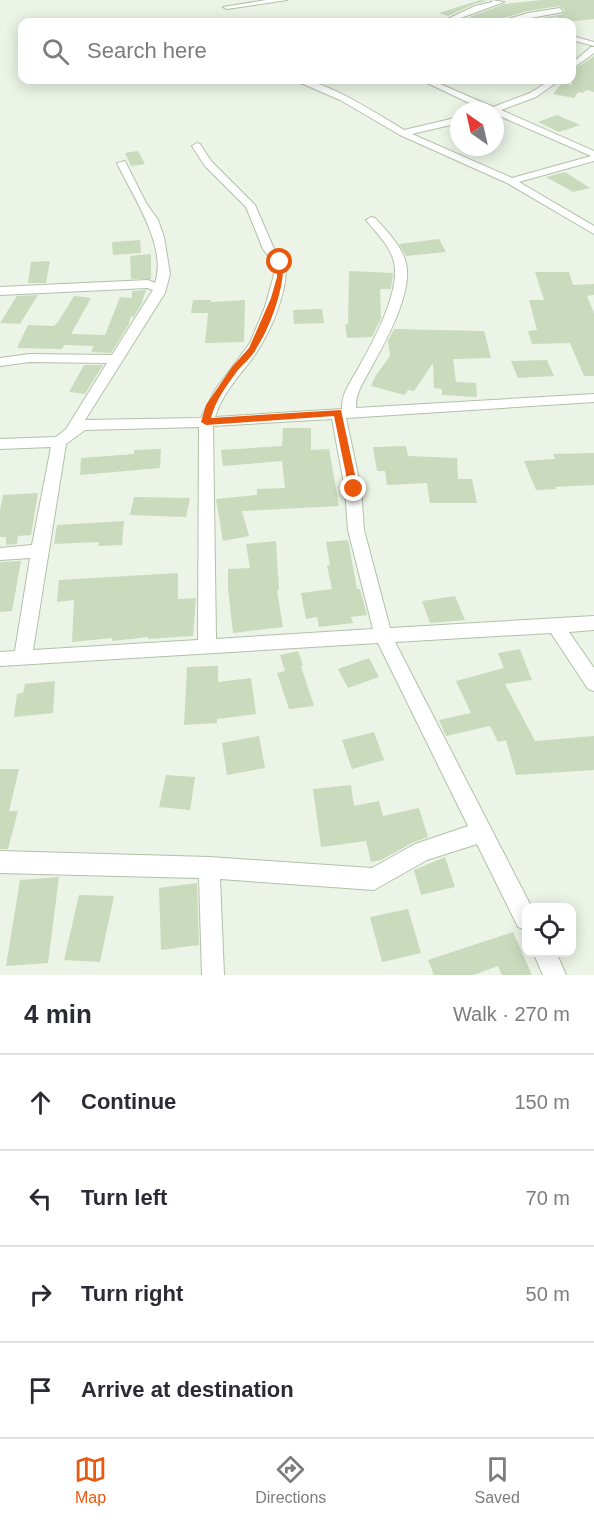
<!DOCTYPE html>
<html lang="en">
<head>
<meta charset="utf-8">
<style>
	body { margin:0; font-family:Helvetica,sans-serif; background:#f7f7f7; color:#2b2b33 }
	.controls { position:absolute; right:18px; bottom:18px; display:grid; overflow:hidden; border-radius:12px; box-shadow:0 3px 15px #0003 }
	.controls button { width:54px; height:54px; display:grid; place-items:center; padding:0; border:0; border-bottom:2px solid #e1e1e2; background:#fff; color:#2b2b33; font:30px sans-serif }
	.compass { position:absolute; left:450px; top:102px; width:54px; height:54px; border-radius:50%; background:#fff; box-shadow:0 3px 15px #0003; rotate:326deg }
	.stop { position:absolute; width:18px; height:18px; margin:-14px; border:4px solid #ea580c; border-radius:50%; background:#fff }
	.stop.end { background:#ea580c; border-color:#fff; box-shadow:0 2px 6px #0008 }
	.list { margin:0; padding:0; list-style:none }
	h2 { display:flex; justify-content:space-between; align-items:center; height:78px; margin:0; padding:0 24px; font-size:26px }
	h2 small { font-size:20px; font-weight:400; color:#7c7c81 }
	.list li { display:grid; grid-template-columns:39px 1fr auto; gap:18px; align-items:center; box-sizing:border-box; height:96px; padding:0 24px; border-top:2px solid #e1e1e2 }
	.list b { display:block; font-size:22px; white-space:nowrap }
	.list em { font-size:20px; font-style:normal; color:#7c7c81 }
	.icon { flex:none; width:33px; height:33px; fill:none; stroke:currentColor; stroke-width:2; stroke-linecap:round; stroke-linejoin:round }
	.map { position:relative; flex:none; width:594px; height:975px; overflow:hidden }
	.search { position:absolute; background:#fff; box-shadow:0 3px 15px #0003; left:18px; right:18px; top:18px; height:66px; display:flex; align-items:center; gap:15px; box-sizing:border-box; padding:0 21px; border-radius:12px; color:#7c7c81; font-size:22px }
	.sheet { height:462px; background:#fff }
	nav { display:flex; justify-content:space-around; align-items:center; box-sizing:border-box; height:84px; border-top:2px solid #e1e1e2; background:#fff; font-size:16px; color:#7c7c81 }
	nav a { display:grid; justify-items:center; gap:3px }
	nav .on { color:#ea580c }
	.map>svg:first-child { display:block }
	.building { fill:#cadabd }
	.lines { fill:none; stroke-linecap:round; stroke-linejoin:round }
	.street-casing { stroke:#b2c1a8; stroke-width:2 }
	.street { fill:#fff; fill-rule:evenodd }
	.route { fill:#ea580c }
</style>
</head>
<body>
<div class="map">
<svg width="594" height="975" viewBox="0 0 594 975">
	<rect width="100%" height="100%" fill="#ebf4e6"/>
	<path class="building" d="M480,0L488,1L474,4L448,16L439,13Z
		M542,0H594V19L565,22L556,17L533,22L525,21L563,14L565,11L560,6L527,11L497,20L496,22H470L462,20L504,4Z
		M594,56V92L586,90L583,93L578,92L574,98L553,94L562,83L572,85V71Z
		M557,115L580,125L559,132L538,122Z
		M138,151L145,164L131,166L125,153Z
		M565,172L590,188L573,192L546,177Z
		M439,239L446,252L406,256L399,244Z
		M140,240L141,253L113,255L112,242Z
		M151,254V279H131L130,256Z
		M50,261L46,283H28L31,262Z
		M349,271L393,273L391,289H380L381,318L372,337L347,338L345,324H348Z
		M535,272H569L573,285L594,284V295L587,296L594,313V376H584L570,343L532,344L528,331L537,330L529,300H544Z
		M146,290L141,305L133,318L131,315L129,324L111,353L91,352L94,346L64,345L62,349L17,348L28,325L54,326L58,322L74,296L91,298L71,334L105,335L120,297L132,298V291Z
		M38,295L20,324L0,323L17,296Z
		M193,300H211V302L245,300L244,342L205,343L208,313H191Z
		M322,309L324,323L294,324L293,310Z
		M394,329L484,331L491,358L453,359L456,382L476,383L477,397L442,395V389L434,388L433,363L414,391L408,390L405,395L371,386L376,375L390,356L388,341Z
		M547,360L554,376L518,378L511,361Z
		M84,365H103L85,394L69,392Z
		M283,428H311V450L329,449L339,506L242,511L249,536L223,541L216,499L257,495V489L285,488L282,461L223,466L221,450L282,446Z
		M406,446L408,456L457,458L458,479H472L477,503H430L427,483L387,485L385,471H377L373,447Z
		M161,449L160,468L80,475L81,458L134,454V450Z
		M594,453V485L555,487L556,489L536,490L524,461L555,459L553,454Z
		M38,493L31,535L18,536L17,544L6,545V537H0V510L3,495Z
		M134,497L190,498L186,517L130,515Z
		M124,521L122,545L98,546L99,542L54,544L57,525Z
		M348,540L357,589H360L367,615L351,617L353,623L319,627L317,617L306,619L301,593L332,589L327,566L330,565L326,542Z
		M276,541L279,590H277L283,627L233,633L228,588V569L250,568L246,544Z
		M21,561L12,611L0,612V562Z
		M178,573V599L196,598L193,636L148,639V637L112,641V638L72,642L74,600L57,602L59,580Z
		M455,596L465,620L430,623L422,601Z
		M520,649L532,680L505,684L535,741L594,736V770L516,775L506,740L498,742L490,726L446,736L439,720L471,713L456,681L504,668L498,653Z
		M298,651L303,665L301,666L314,706L289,709L277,673L285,671L280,655Z
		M369,658L379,677L348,688L338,669Z
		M218,666V682L251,678L256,714L217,719V723L184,725L187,667Z
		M55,681L53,713L14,717L17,694L23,693L25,684Z
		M374,732L384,760L352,769L342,740Z
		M259,736L265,768L227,775L222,743Z
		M0,769H19L9,811H18L8,849H0Z
		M166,775L195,777L190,810L159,807Z
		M351,785L354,806L379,801L383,816L419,808L428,837L414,842L381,860L371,862L366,841L321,847L313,789Z
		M445,857L455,887L421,895L414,870Z
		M59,877L48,963L6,966L20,880Z
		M197,883L199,945L161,950L159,888Z
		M79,895L114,896L100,962L64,960Z
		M408,909L421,953L382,962L370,917Z
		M513,932L532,975H502L498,966L473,975H434L428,960Z"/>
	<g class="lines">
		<g class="street-casing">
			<path id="street" d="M266,0H287L227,9L223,7Z
				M491,0L504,2L450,22H441L475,6L493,2Z
				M560,8L563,12L509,22H498L528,13Z
				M572,36L594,42V46L572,40Z
				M591,47H594V53L572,69V63Z
				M294,80C322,77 379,115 404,130L459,117V123L412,134L512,178L591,156L495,114V111H486L421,80H431L493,107L530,93L551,80H560L536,97L501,110L594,151V161L519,182L594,226V234L507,183L400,135L340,100Z
				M197,143L200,144L211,161L255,205L274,249L286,264C287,295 270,334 252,359C238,377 222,394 215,417L342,409C341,393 352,380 359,367C373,342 401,291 394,262C390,245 376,233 366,220L371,217L375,218C386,230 402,246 406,263C413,292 386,341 372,366C365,380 355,392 356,408L594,394V402L346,418L361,489L364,530L390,628L594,616V630L569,632L594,668V691L588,689L551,633L395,642L532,908H526V930L518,927L477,844L427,860L374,890L220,879L224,975H202L199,878L0,873V851L209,857L372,868L415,844L468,826L378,643L0,666V652L15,651L30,558L0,560V548L32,545L51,447L0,449V439L56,437L66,429L107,363L30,362L0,366V358L30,354L112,355L153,290L147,288L0,295V287L148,280L155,283C168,247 132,195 117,163L125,161L146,203L158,220L164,237L170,274L165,293L85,420L201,418L215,390L250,343L265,307L275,271L273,262L263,249L246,207L205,166L192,146ZM332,419L345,489L348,530L373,629L216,639L213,426ZM199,427L198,640L33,650L66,444L85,430Z
				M533,952H556L566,975H543Z"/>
		</g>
		<use href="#street" class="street"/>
	</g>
	<path class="route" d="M277,260L283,262C285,287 270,328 256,349C252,357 244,363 238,370C227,385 215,401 211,418L341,410L358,489L357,491H350L349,489L334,416L206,425L201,422L206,405L232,367L249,348L271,298L277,277Z"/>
</svg>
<div class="controls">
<button><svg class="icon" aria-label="locate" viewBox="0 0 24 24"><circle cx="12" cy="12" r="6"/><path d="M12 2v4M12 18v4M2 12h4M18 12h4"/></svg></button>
</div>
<svg class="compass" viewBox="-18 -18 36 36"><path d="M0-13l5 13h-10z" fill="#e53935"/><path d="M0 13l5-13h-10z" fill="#7c7c81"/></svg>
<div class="stop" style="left:280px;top:262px"></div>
<div class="stop end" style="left:354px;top:489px"></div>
<div class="search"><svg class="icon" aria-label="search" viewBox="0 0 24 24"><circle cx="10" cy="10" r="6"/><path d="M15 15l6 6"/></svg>Search here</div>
</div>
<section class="sheet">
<h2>4 min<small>Walk · 270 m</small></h2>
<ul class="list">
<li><svg class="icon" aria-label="ahead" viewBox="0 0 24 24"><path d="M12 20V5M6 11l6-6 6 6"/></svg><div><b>Continue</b></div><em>150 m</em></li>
<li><svg class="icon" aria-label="left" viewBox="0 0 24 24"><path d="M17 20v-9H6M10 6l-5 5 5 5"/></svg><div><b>Turn left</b></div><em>70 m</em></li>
<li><svg class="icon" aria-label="right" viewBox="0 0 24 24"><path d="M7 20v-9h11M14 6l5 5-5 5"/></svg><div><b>Turn right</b></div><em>50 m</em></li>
<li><svg class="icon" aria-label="arrive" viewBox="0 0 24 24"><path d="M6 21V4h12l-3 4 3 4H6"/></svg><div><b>Arrive at destination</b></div></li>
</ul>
</section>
<nav>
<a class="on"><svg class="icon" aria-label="map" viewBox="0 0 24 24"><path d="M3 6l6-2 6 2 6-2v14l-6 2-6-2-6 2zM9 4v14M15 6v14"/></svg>Map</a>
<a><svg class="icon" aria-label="directions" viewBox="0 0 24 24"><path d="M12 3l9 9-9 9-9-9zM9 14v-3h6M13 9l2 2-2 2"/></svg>Directions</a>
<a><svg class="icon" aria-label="saved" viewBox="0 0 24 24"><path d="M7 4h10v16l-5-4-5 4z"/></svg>Saved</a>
</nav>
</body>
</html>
